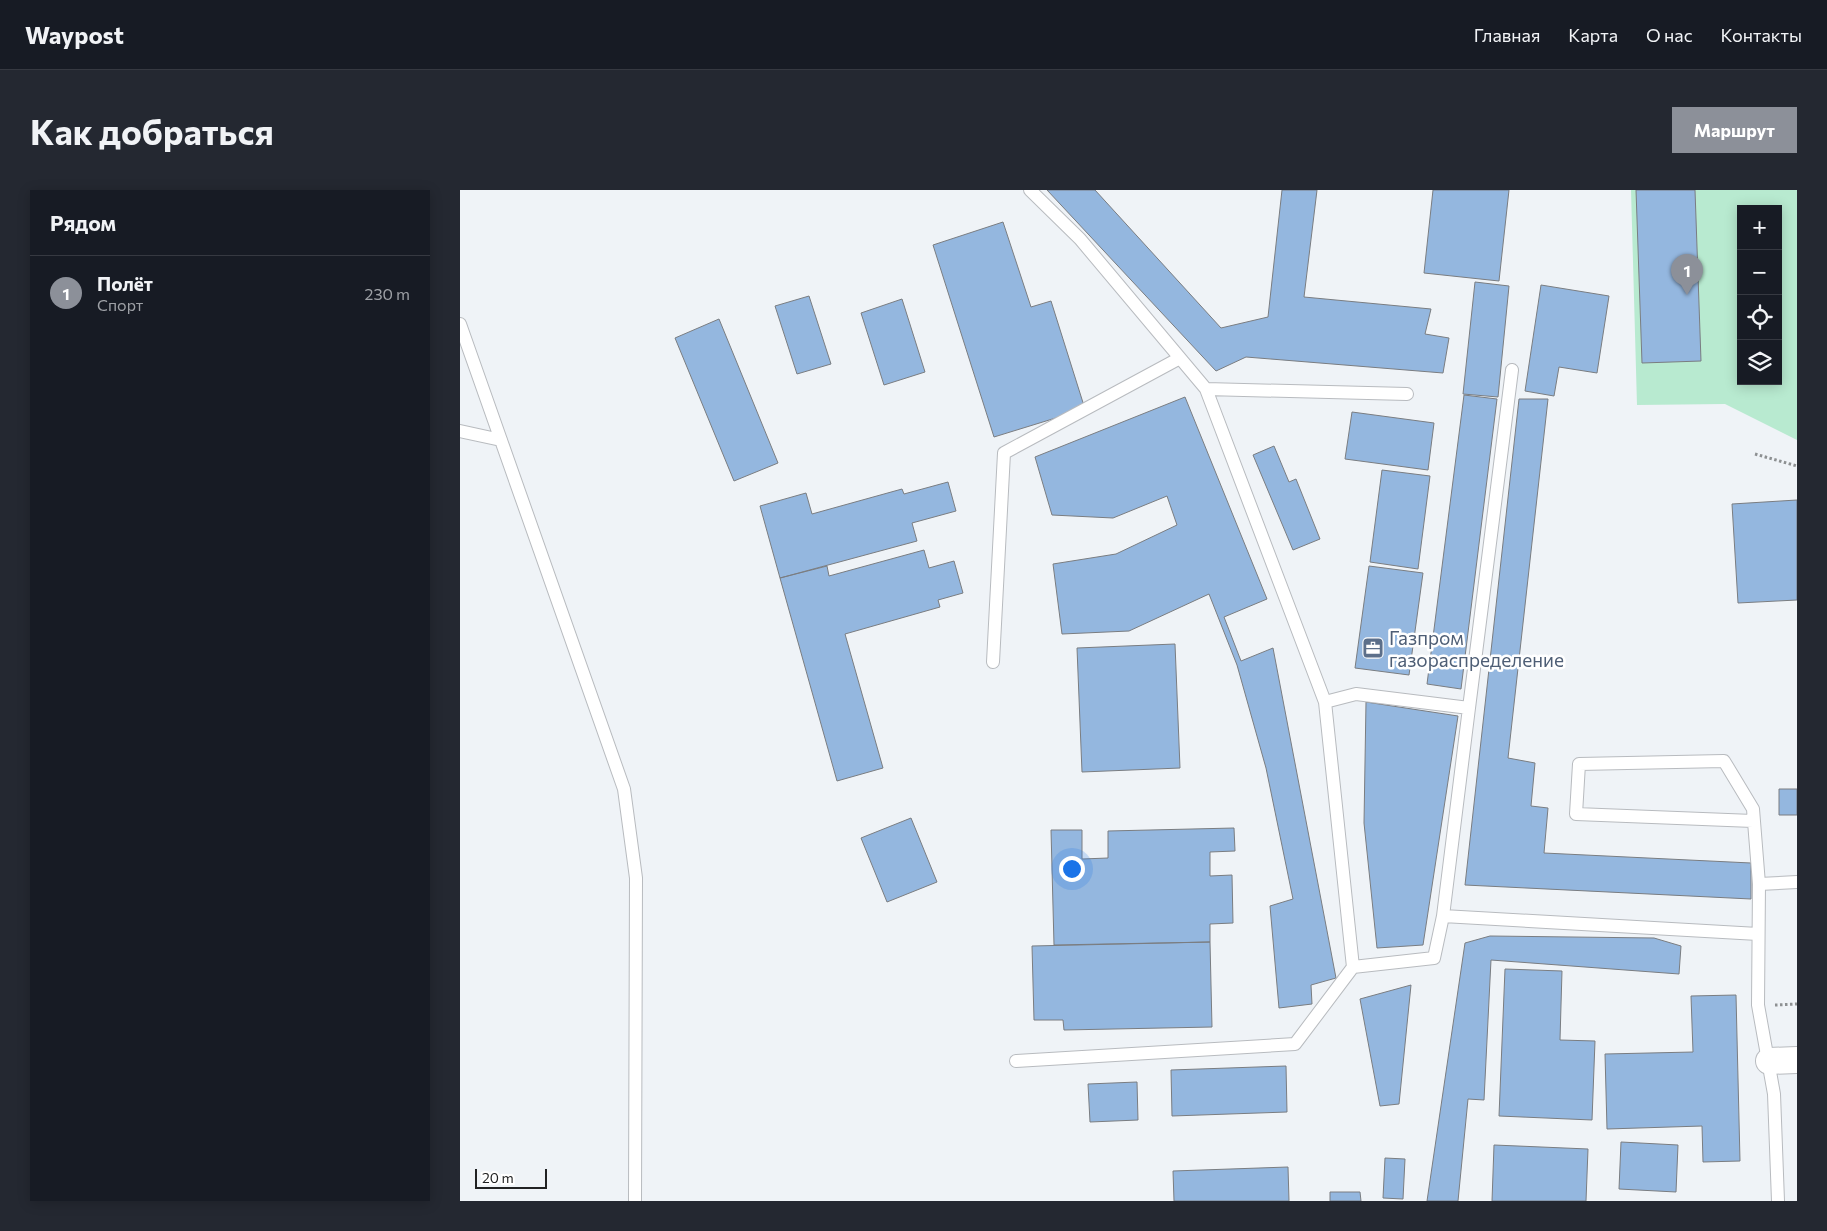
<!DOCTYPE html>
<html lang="ru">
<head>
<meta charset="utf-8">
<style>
	body { margin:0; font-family:Commissioner,sans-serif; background:#242831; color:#f1f3f6 }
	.controls { position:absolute; right:15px; top:15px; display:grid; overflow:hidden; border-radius:0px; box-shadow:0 2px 12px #0003 }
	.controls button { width:45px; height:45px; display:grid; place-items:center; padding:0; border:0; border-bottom:1px solid #363941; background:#171b24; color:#f1f3f6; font:25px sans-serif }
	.scale { position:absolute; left:15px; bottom:12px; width:72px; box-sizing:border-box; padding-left:5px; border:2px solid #212223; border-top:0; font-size:14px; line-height:18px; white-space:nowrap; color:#212223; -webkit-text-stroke:4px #fff; paint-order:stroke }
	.you { position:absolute; left:611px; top:678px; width:18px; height:18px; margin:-12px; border:4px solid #fff; border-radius:50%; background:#1a73e8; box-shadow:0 0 0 8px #1a73e833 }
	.badge { display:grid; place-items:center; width:32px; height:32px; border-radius:50%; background:#8c9099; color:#fff; font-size:16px; font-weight:700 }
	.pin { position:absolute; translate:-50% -41px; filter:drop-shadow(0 1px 2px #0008) }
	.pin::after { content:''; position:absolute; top:26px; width:18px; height:15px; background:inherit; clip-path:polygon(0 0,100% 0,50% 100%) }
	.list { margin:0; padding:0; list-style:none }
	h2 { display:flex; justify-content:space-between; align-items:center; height:65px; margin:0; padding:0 20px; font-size:21px }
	h2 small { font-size:16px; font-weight:400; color:#9ea1a6 }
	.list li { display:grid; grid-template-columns:32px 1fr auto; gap:15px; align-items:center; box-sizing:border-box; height:75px; padding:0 20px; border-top:1px solid #363941 }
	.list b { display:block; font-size:19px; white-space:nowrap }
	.list p { margin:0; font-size:16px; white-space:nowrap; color:#9ea1a6 }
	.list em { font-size:16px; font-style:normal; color:#9ea1a6 }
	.icon { flex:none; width:28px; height:28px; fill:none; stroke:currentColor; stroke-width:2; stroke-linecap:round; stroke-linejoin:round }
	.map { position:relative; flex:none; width:1337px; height:1011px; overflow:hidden; border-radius:0px }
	header { display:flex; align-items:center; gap:30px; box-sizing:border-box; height:70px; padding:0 25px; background:#171b24; border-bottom:1px solid #363941 }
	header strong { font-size:24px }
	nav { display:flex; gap:28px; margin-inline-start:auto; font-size:18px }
	.intro { display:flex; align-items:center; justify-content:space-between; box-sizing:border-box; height:120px; padding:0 30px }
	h1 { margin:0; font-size:35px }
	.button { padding:12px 22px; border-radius:0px; background:#8c9099; color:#fff; font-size:18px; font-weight:700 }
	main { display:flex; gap:30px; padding:0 30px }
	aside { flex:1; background:#171b24; border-radius:0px; box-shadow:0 2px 12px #0003 }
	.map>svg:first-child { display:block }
	.green { fill:#b8ead0; fill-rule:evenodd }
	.building { fill:#94b7df; stroke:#7a7d81 }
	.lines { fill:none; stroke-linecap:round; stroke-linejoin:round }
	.lane-casing { stroke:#b8bbbf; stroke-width:14 }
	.street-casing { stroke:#b8bbbf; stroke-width:28 }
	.path { stroke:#8d9092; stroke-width:3; stroke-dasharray:2.5 2.5; stroke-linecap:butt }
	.lane { stroke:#fff; stroke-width:12 }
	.street { stroke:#fff; stroke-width:26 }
	.labels { text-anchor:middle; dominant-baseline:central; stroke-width:5; stroke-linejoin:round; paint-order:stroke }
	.service-label { font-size:19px; fill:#4e5e75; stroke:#fff; text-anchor:start }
</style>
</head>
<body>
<header>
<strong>Waypost</strong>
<nav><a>Главная</a><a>Карта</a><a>О нас</a><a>Контакты</a></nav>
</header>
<div class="intro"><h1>Как добраться</h1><a class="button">Маршрут</a></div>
<main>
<aside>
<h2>Рядом<small></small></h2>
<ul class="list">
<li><span class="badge">1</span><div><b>Полёт</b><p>Спорт</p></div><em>230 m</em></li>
</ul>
</aside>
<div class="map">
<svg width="1337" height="1011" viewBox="0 0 1337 1011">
	<rect width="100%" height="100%" fill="#eff3f7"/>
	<path class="green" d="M1171,0H1337V250L1265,214L1177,215ZM1281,19H1318V191H1281Z"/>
	<path class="building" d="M587,0H635L761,138L808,127L822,0H857L844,107L971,119L965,144L989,148L983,183L786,167L756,181Z
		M973,0H1049L1039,91L964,83Z
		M1176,0H1235L1241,171L1182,173Z
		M543,32L571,117L591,111L625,219L534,247L473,55Z
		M1015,92L1049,96L1038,207L1003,204Z
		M1081,95L1149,106L1137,183L1099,177L1094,206L1065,201Z
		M349,106L371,174L337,184L315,116Z
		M442,109L465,182L424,195L401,123Z
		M259,129L318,273L274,291L215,148Z
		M1004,205L1037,209L1001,499L967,494Z
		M725,207L807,409L764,427L781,471L813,458L876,788L851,795L852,814L819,818L810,716L833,709L806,578L777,475L749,404L669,441L602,444L593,374L656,364L717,335L707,306L653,328L592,325L575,267Z
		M1059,209H1088L1048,568L1075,573L1071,616L1088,618L1084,663L1291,673V709L1005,695Z
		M892,222L974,233L968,280L885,269Z
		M814,256L829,292L836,289L860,349L833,360L793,265Z
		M922,280L970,286L958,379L910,372Z
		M488,292L496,321L452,333L457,351L320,388L300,316L346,303L352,324L442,299L444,304Z
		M1337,310V410L1278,413L1272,314Z
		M464,360L469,378L494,371L503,403L478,410L480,417L385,444L423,578L377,591L320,388L367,376L369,386Z
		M909,376L963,383L949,485L895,478Z
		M715,454L720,578L622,582L617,458Z
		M906,512L998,526L963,755L917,758L904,633Z
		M1319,599H1337V625H1319Z
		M451,628L477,692L427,712L401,648Z
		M774,638L775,661L750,662V686L772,685L773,733L750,734V752L594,755L591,640H622V669L648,668V641Z
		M1030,746L1194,748L1221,756L1219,784L1031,770L1024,910L1008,909L998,1011H967L1005,753Z
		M750,752L752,837L604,840L603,830H574L572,756Z
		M1045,779L1102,781L1100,850L1135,851L1132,930L1039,926Z
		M951,795L939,914L920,916L900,809Z
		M1276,805L1280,971L1243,972L1242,936L1147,939L1145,864L1233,862L1231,806Z
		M826,876L827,922L712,926L711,880Z
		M677,892L678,930L630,932L628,894Z
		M1161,952L1218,955L1216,1002L1159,999Z
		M1034,955L1128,959L1126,1011H1032Z
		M925,968L945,969L943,1009L923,1008Z
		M828,977L829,1011H714L713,981Z
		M870,1002H900L901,1011H870Z"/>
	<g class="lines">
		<g class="lane-casing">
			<path id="lane" d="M570,0L620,49L746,199L865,512L893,777L974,768L983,726L1298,744
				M0,134L164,599L176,688L175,1011
				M746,199L947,204
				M0,241L41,250
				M533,472L544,263L720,168
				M865,512L896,504L1009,518L983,726
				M1009,518L1052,180
				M1293,631L1116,624L1119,574L1264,571L1293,619L1299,694L1298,815L1314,904L1318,1011
				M1299,694L1337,692
				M556,871L835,854L893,777"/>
		</g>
		<g class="street-casing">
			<path id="street" d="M1309,871L1337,870"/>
		</g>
		<path class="path" d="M1295,264L1337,276
			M1315,815L1337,814"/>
		<use href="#lane" class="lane"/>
		<use href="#street" class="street"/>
	</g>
	<defs>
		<g id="office-square" transform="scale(1.125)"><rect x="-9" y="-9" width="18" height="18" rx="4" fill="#5c6f8a" stroke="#fff"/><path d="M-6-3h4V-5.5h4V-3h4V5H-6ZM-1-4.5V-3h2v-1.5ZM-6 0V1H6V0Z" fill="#fff"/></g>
	</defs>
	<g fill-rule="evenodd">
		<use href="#office-square" x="913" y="458"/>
	</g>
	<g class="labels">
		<g class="service-label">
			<text x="929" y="447">Газпром<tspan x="929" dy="22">газораспределение</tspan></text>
		</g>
	</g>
</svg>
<div class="controls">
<button>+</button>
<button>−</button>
<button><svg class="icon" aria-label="locate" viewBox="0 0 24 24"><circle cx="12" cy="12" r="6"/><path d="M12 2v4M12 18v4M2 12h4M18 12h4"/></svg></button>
<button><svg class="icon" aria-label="layers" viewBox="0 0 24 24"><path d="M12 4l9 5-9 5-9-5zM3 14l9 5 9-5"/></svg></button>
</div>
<div class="scale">20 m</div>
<div class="you"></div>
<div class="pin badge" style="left:1227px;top:105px">1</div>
</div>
</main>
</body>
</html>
